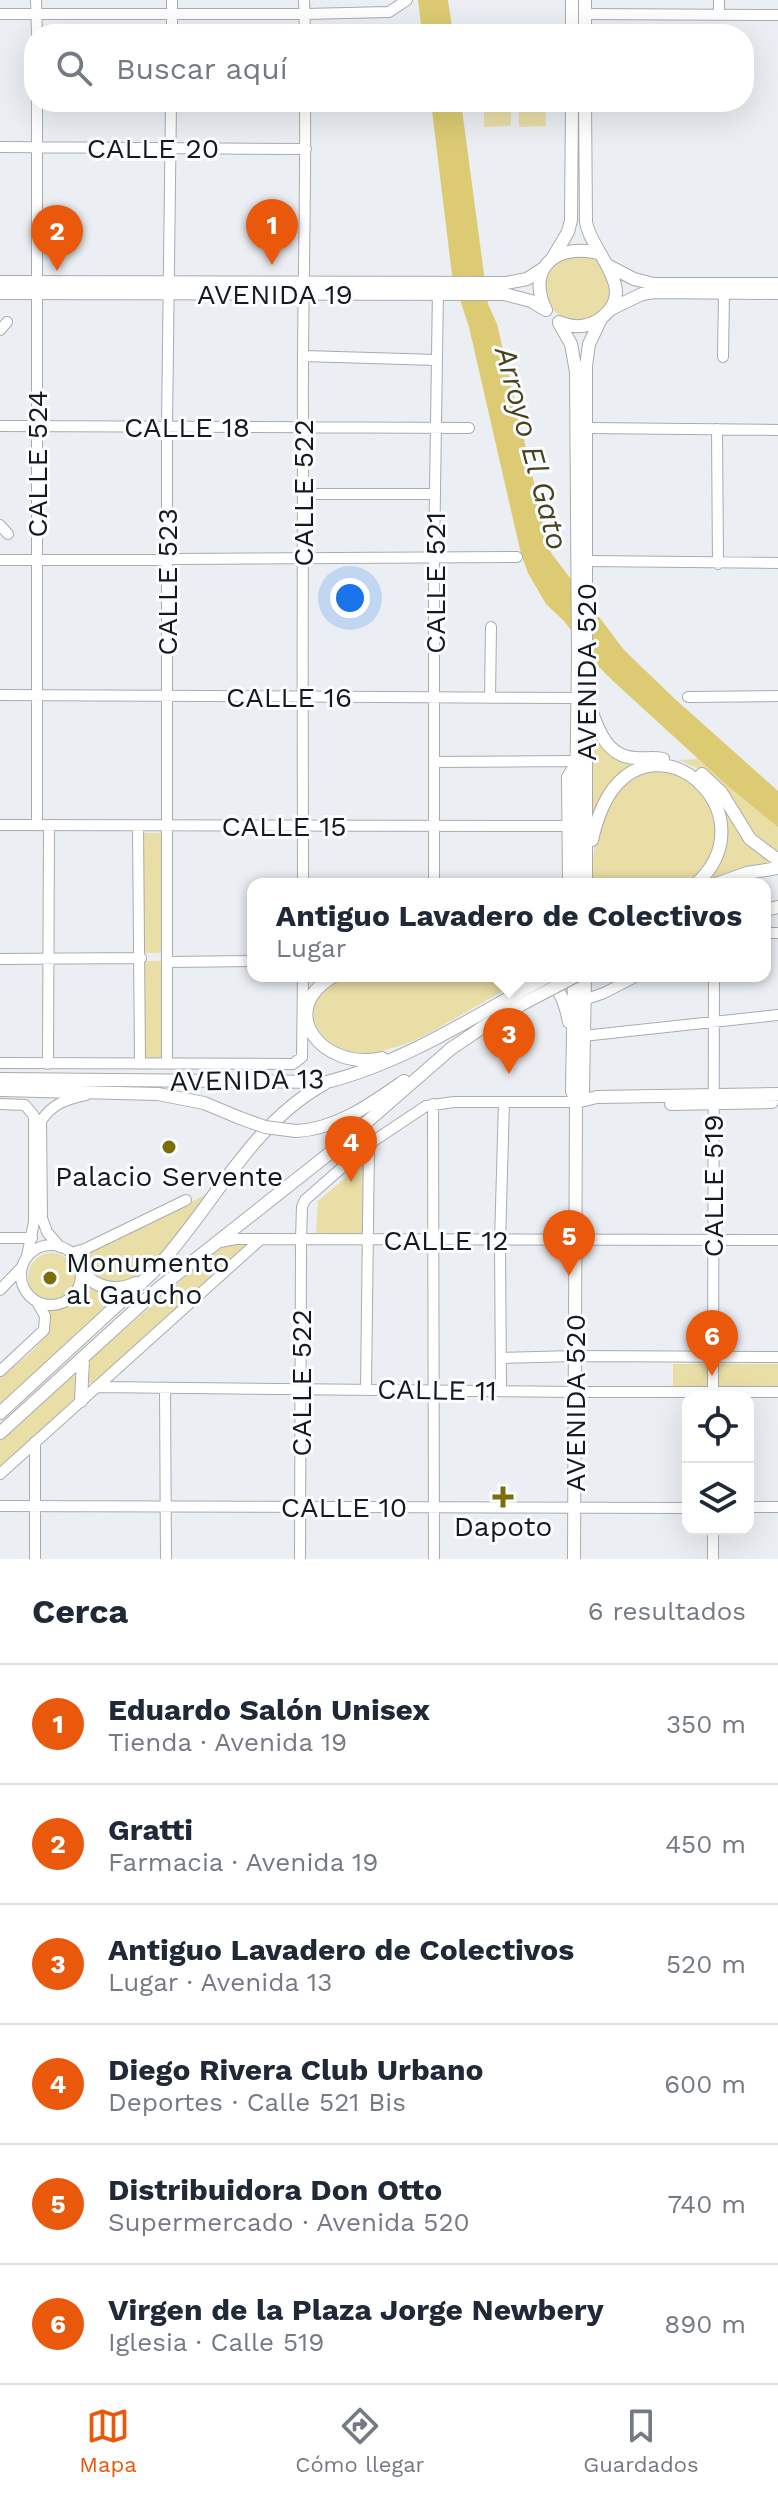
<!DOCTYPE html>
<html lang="es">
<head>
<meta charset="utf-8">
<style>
	body { margin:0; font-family:"Work Sans",sans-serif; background:#f2f2f3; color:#1f2937 }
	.controls { position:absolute; right:24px; bottom:24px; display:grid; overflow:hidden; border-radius:16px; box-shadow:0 8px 32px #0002 }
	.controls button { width:72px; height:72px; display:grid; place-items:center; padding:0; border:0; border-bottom:2px solid #e0e1e3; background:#fff; color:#1f2937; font:40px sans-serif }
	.you { position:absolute; left:350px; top:598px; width:28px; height:28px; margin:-20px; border:6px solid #fff; border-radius:50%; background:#1a73e8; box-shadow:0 0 0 12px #1a73e833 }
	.badge { display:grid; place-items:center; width:52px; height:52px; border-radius:50%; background:#ea580c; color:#fff; font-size:26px; font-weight:700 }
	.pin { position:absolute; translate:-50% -66px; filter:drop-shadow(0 2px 4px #0008) }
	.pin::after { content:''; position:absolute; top:42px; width:28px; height:24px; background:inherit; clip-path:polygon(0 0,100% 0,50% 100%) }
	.popup { position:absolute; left:247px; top:878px; width:524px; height:104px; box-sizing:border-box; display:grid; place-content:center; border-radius:16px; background:#fff; filter:drop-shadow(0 2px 6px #0005); font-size:26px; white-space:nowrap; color:#747a83 }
	.popup b { font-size:30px; color:#1f2937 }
	.popup::after { content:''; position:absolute; left:50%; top:100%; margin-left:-16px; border:16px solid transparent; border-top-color:#fff }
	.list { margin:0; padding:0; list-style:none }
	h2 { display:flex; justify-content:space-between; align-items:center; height:104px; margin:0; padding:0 32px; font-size:34px }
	h2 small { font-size:26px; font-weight:400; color:#747a83 }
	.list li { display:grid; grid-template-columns:52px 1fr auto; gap:24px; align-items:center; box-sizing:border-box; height:120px; padding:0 32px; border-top:2px solid #e0e1e3 }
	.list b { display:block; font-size:30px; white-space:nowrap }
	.list p { margin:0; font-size:26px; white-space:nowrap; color:#747a83 }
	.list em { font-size:26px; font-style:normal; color:#747a83 }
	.icon { flex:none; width:44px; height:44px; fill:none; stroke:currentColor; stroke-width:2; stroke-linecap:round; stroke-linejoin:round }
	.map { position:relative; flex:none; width:778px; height:1559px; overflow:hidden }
	.search { position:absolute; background:#fff; box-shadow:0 8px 32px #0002; left:24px; right:24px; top:24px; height:88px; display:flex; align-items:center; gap:20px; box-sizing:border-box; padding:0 28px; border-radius:32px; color:#747a83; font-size:30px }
	.sheet { height:824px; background:#fff }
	nav { display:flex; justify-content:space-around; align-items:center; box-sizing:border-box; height:112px; border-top:2px solid #e0e1e3; background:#fff; font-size:22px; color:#747a83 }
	nav a { display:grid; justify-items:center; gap:4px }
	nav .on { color:#ea580c }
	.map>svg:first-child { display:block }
	.green { fill:#e9dea6 }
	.water { fill:#dccb73 }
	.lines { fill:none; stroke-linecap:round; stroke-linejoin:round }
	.minor-casing { stroke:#a8acb0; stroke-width:12 }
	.major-casing { stroke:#a8acb0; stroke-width:14 }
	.minor { stroke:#fff; stroke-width:10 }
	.major { stroke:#fff; stroke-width:12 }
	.major-bridge-casing { stroke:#a8acb0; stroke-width:14; stroke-linecap:butt }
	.major-bridge { stroke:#fff; stroke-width:12 }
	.poi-dot { fill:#7d6d08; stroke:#fafdff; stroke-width:3 }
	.labels { text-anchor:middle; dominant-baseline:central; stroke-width:6; stroke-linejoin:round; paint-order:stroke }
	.street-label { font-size:28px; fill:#17191a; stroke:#fafdff }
	.poi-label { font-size:28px; fill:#17191a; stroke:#fafdff }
	.water-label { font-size:30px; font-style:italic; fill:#49421c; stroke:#fafdff }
</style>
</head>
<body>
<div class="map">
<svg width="778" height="1559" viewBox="0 0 778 1559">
	<rect width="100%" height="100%" fill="#ebeff3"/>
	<path class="green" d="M484,102H511V126L484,127Z
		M518,102H545L546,126L519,127Z
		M545 288a33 33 0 1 1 66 0a33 33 0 1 1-66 0Z
		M590,716C621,792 642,744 693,772C721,787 727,816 747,839C755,848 765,856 774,863L741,869L701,884C710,875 718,866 722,854C742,798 673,736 622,774C606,787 599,809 592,827Z
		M698,759L778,827V854L761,842L703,771L679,760Z
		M660,770L687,776L714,806L717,850L695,884H591C592,852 601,789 635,775C642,771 652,771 660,770Z
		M141,833H162L165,953H144Z
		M143,961H164V1058L143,1059Z
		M341,976H529C504,990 479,1005 454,1019C434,1030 414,1043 392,1048C385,1050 376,1053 368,1053C335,1055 296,1025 322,991C326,984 334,980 341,976Z
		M363,1163L362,1236L316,1233L318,1201Z
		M209,1193C190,1219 141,1300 100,1280C95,1278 90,1271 86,1268L85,1255Z
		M261,1239L95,1384L86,1382L89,1360L222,1245Z
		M28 1277a24 24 0 1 1 48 0a24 24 0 1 1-48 0Z
		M86,1281L129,1290L0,1406V1377C19,1361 58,1339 47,1311C69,1309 79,1302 86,1281Z
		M673,1364H778V1387L673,1388Z
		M78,1370L76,1401L0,1469V1439Z"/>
	<path class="water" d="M418,0H448L453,34H422Z
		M431,102H461L488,304L497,324L550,551L555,558L624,650L675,699L778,791V827L729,787L613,681L599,667L564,621L546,604L528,573L521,554L469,327L452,275Z"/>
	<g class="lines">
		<g class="minor-casing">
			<path id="minor" d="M36,0L37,34
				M304,0L305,34
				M0,14H305L389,12L407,0
				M585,14L778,15
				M719,15V0
				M172,34V0
				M37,102V825
				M0,147L306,149
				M0,330L7,322
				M304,356L437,360
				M723,357L724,292
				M0,426L469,428
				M587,428L778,430
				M717,429L718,564
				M304,494H435
				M0,525L8,534
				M0,560L517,557
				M586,561L778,563
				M0,695L577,698
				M688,697L778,696
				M490,698L491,627
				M436,762L577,761
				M0,825L567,826
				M138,826L140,1063
				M303,884C302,732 303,581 303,429C302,320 306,211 305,102
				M434,884V559L438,289
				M568,884L567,777L577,761
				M765,933H778
				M0,959L141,958
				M167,962L253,961
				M584,1000L604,993L637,976
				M583,1036L778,1015
				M0,1063L293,1064L302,1057L303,976
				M167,1063V427L171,102
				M48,1064L49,825
				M0,1104L25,1105L34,1116V1222L27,1256
				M433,1104L434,1559
				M0,1238H32
				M220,1242L236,1239C416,1241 597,1238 778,1240
				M21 1275a30 30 0 1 1 60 0a30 30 0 1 1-60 0Z
				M60,1247L47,1232L42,1218L41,1121C53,1103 65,1100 86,1095
				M71,1253L85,1249L186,1200
				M0,1290L21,1268
				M501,1358L576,1356L778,1357
				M0,1371L44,1330L45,1316L37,1302
				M96,1387L575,1392H778
				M165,1388L166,1559
				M366,1389L369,1144
				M501,1391L500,1241L504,1102
				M713,1397L714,976
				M0,1474L261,1239
				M0,1506L688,1508
				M748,1507H778
				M713,1529V1559
				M35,1559V1442
				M300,1559L301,1239L302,1207L305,1200L369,1144L426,1106L454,1102H576"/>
		</g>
		<g class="major-casing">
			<path id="major" d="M572,34V0
				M585,34V0
				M553,257L568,232L571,220L572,102
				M609,266L634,279L654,284H778
				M0,282L506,283L527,279L544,268
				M0,293L504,294L531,301L546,310
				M611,309L642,294L655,292L778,293
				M546,310C525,267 558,243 598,253
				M559,322C573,328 588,328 601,318C640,290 591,253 586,222L585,102
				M559,323L571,344L576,372L578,655L575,884
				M590,707C598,730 607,757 636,758C645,759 653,757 663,759
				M702,774L721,792L750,839L778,860
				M592,840C596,822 602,804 613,789C667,720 769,817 696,884
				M586,884V366L589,344L601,319
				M716,884L747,873L778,868
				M765,910L778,907
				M334,976C273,1011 324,1072 382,1058
				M543,976C560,987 565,1002 569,1022
				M449,1050L486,1025L526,1002
				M0,1079L327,1082C397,1064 459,1026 521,991
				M0,1090L158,1094L204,1103L240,1118
				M576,1102L597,1097L778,1094
				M576,1102L583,1091L585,976
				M671,1104L772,1102
				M296,1131C337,1129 371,1104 404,1081
				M80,1267C92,1288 115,1293 136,1283
				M81,1401L83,1359
				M0,1413L152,1273C211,1211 248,1126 324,1084
				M0,1433L158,1289L345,1141L453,1047
				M574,1559L576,1102L572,1091L574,976"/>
		</g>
		<use href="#minor" class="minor"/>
		<use href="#major" class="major"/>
		<g class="major-bridge-casing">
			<path id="major-bridge" d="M521,991L549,976
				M526,1002L576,976
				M240,1118L265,1127L296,1131"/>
		</g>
		<use href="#major-bridge" class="major-bridge"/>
	</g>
	<g class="poi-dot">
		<circle cx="169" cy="1147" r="8"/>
		<circle cx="50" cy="1278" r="8"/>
		<path d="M499 1485h8v8h8v8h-8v8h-8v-8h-8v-8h8z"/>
	</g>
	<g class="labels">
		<g class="street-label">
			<text x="153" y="148">CALLE 20</text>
			<text x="275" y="294">AVENIDA 19</text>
			<text x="187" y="427">CALLE 18</text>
			<text transform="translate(37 464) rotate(-90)">CALLE 524</text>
			<text transform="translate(303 493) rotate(-90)">CALLE 522</text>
			<text transform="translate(167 582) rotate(-90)">CALLE 523</text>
			<text transform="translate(435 583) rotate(-90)">CALLE 521</text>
			<text transform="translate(586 672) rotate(-90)">AVENIDA 520</text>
			<text x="289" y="697">CALLE 16</text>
			<text x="284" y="826">CALLE 15</text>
			<text transform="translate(247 1080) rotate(-1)">AVENIDA 13</text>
			<text transform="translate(713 1186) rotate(-90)">CALLE 519</text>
			<text x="446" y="1240">CALLE 12</text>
			<text transform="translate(301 1383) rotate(-90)">CALLE 522</text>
			<text transform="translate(437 1390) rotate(1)">CALLE 11</text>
			<text transform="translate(575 1403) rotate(-90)">AVENIDA 520</text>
			<text x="344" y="1507">CALLE 10</text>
		</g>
		<g class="poi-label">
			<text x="169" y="1176">Palacio Servente</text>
			<text x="66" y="1262" text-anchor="start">Monumento<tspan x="66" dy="32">al Gaucho</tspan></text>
			<text x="503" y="1526">Dapoto</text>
		</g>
		<g class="water-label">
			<text transform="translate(532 448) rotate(75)">Arroyo El Gato</text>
		</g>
	</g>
</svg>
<div class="controls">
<button><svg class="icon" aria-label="locate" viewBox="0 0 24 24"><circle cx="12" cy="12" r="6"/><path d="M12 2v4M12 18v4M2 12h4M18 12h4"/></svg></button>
<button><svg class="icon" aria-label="layers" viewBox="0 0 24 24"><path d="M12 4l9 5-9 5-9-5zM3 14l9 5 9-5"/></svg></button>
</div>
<div class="you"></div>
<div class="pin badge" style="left:272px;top:265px">1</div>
<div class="pin badge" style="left:57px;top:271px">2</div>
<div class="pin badge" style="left:509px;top:1074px">3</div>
<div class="popup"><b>Antiguo Lavadero de Colectivos</b>Lugar</div>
<div class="pin badge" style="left:351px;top:1182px">4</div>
<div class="pin badge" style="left:569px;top:1276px">5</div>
<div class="pin badge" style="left:712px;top:1376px">6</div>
<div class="search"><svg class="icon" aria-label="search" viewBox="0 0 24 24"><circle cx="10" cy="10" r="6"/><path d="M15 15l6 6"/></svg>Buscar aquí</div>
</div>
<section class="sheet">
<h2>Cerca<small>6 resultados</small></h2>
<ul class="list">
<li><span class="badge">1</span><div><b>Eduardo Salón Unisex</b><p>Tienda · Avenida 19</p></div><em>350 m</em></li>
<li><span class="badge">2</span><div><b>Gratti</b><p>Farmacia · Avenida 19</p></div><em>450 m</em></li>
<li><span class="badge">3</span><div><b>Antiguo Lavadero de Colectivos</b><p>Lugar · Avenida 13</p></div><em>520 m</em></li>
<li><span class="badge">4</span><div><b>Diego Rivera Club Urbano</b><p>Deportes · Calle 521 Bis</p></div><em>600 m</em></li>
<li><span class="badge">5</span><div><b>Distribuidora Don Otto</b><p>Supermercado · Avenida 520</p></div><em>740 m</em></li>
<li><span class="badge">6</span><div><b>Virgen de la Plaza Jorge Newbery</b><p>Iglesia · Calle 519</p></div><em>890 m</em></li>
</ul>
</section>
<nav>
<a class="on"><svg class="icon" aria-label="map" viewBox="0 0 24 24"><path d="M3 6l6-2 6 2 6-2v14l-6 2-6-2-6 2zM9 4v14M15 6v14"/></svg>Mapa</a>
<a><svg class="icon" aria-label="directions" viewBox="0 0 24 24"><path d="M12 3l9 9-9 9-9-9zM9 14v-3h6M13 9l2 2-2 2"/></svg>Cómo llegar</a>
<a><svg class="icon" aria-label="saved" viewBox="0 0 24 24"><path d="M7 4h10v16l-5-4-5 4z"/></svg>Guardados</a>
</nav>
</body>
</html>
